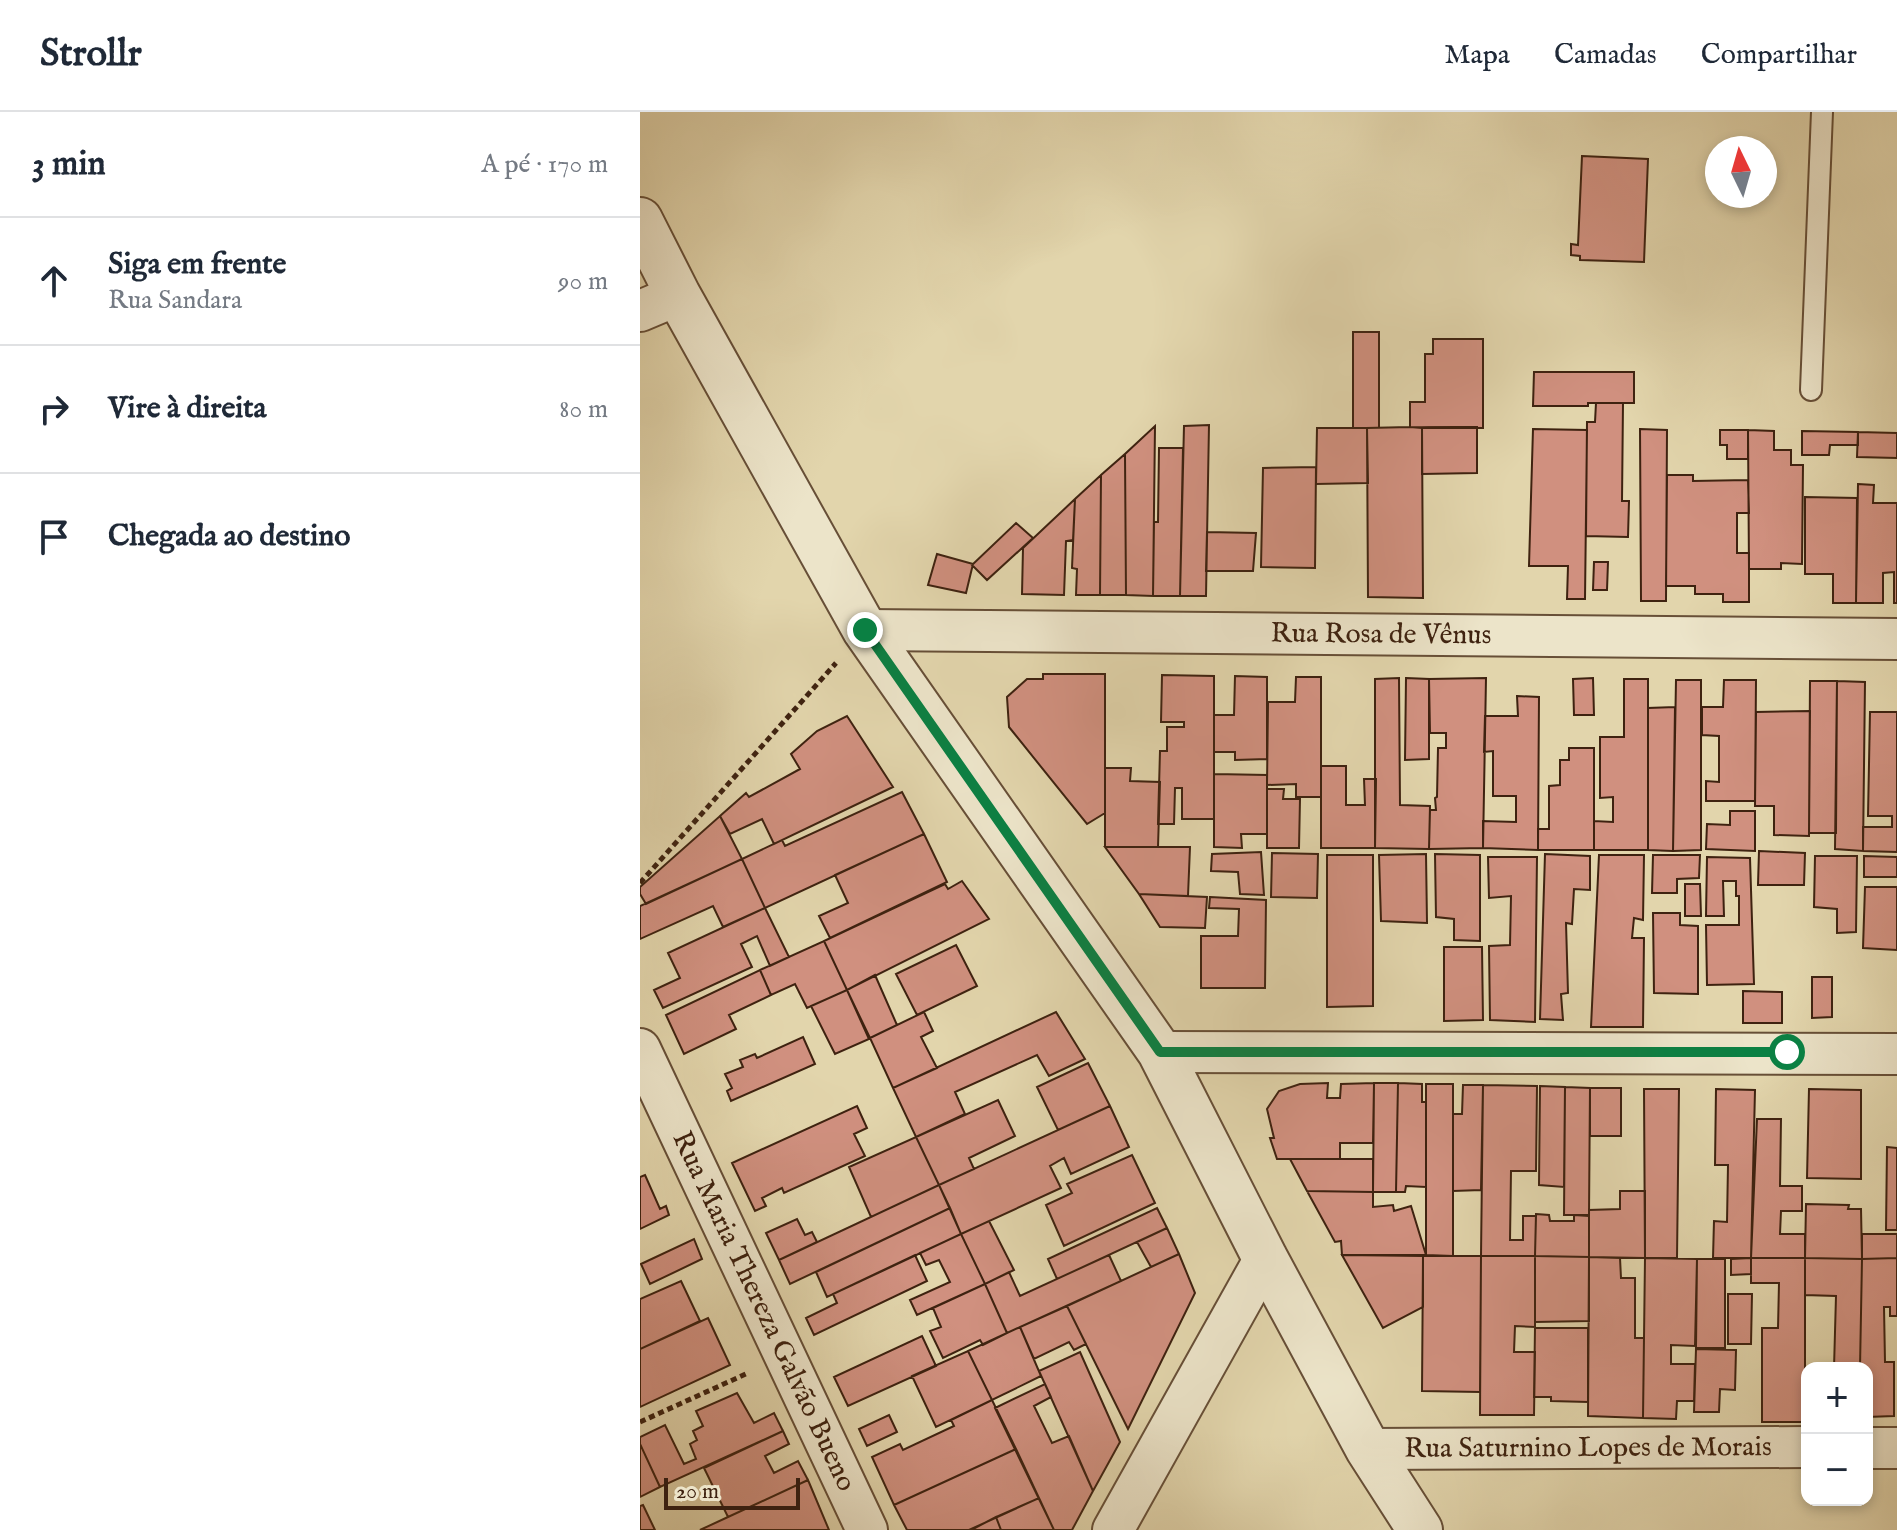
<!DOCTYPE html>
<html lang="pt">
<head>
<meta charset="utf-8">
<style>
	body { margin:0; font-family:"IM FELL English",serif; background:#f2f2f3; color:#1f2937 }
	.controls { position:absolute; right:24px; bottom:24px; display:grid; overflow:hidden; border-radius:16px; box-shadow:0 4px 12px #0003 }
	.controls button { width:72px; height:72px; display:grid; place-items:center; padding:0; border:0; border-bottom:2px solid #e0e1e3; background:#fff; color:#1f2937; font:40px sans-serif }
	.compass { position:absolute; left:1065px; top:24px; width:72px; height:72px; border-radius:50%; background:#fff; box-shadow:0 4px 12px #0003; rotate:355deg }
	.scale { position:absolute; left:24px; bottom:20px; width:136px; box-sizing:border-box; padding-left:8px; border:4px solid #3e2210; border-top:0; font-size:22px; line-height:28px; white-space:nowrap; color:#3e2210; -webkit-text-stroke:6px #ece4c9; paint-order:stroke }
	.stop { position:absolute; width:24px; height:24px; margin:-18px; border:6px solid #0b8043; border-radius:50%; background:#fff }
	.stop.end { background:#0b8043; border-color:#fff; box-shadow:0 2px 8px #0008 }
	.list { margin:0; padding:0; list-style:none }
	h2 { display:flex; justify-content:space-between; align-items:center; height:104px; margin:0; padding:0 32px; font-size:34px }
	h2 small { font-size:26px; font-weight:400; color:#747a83 }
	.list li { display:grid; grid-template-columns:52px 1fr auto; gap:24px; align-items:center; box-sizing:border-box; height:128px; padding:0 32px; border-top:2px solid #e0e1e3 }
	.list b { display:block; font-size:30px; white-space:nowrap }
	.list p { margin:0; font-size:26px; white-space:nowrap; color:#747a83 }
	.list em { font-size:26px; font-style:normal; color:#747a83 }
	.icon { flex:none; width:44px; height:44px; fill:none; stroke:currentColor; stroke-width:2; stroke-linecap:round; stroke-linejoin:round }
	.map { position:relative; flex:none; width:1257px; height:1418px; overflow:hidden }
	header { display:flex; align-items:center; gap:48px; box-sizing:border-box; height:112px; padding:0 40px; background:#fff; border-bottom:2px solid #e0e1e3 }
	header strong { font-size:38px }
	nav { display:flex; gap:44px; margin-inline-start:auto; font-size:28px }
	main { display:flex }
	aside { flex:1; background:#fff }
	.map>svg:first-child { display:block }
	.building { fill:#d0907f; stroke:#3e2210; stroke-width:2 }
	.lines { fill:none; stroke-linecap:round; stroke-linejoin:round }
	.service-casing { stroke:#674f37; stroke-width:24 }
	.minor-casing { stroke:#674f37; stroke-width:44 }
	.tertiary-casing { stroke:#674f37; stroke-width:48 }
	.path { stroke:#3e2210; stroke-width:5; stroke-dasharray:6 4; stroke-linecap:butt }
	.service { stroke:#ece4c9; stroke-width:20 }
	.minor { stroke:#ece4c9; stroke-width:40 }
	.tertiary { stroke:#ece4c9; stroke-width:44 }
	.route { stroke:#0b8043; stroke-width:10 }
	.labels { text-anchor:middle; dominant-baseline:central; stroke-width:6; stroke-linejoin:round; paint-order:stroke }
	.street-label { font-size:28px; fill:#3e2210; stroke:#ece4c9 }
</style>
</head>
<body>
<header>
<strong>Strollr</strong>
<nav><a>Mapa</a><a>Camadas</a><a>Compartilhar</a></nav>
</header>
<main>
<aside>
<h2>3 min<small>A pé · 170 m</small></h2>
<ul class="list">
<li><svg class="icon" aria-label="ahead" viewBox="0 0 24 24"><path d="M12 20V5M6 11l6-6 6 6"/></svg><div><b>Siga em frente</b><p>Rua Sandara</p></div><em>90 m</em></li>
<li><svg class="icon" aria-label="right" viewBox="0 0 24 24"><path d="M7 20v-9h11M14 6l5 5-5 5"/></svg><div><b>Vire à direita</b></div><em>80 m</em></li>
<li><svg class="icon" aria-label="arrive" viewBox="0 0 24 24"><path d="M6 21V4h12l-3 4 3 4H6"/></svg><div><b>Chegada ao destino</b></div></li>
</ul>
</aside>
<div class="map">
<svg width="1257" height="1418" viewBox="0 0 1257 1418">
	<rect width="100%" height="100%" fill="#e2d5ac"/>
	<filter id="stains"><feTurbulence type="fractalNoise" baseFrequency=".0025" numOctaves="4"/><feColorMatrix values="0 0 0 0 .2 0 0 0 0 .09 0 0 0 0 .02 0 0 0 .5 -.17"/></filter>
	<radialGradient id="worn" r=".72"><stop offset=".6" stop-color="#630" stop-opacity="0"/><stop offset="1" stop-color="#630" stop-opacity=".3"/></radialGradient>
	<path class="building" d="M942,44L1008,47L1004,150L940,148V144L931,143V132L938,133Z
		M713,220H739V316H713Z
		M793,227H843V316L770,315V290H785V242H793Z
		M894,260H994V291H948V294H893Z
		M956,291H983L982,389H989L988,425L946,424L947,310H955Z
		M569,313L566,484H540L544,314Z
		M515,314L513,484L486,483L485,342Z
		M770,315L782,316L783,486L728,485L727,316Z
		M837,315V361L782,362V316Z
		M677,316H727L728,371L676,372Z
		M893,317L947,318L945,487H927L928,454H889Z
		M1000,317L1027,318L1026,489H1001Z
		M1080,318H1108V347H1087V333H1080Z
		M1108,318L1134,319V338H1151V353H1163L1162,452L1141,451V457H1109Z
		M1162,319L1218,320V333H1190L1189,343H1162Z
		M1218,320L1257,321V346L1217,345Z
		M519,336H543L540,484H513L514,410H518Z
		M485,342L486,483H460L461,363Z
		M676,355L675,456L621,455L623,356Z
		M461,363L460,483H436L437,457L432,456L435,387Z
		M1027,363H1053V369L1108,368L1109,401H1097V441H1109V490H1083V482H1055V474H1026Z
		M1218,372L1234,373L1233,391H1257V491H1254V460L1243,461V491H1216Z
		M1165,385L1217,386L1216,491H1193V462H1165Z
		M435,387L433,428L426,429L424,483L382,482L383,436Z
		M376,411L393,426L347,468L332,453Z
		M567,420L616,421L613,459H566Z
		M297,442L333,452L326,481L288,473Z
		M954,450H968L967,478H953Z
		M403,562H465V701L447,712L369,615L367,585L387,567H403Z
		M522,563L574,564V707H542V676H535L534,712H518L520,639H527V615H544V610H521Z
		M595,564L627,565V647L595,648V640H574V603H594Z
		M656,565H681V685H656V672L627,673L628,590H655Z
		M759,566L760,693L790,694L789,737L735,736V567Z
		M766,566L789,567V647L765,648Z
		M846,566L843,736L789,737L790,698H796L795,686L797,685L798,636H806V621H790L789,567Z
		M953,566L954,603H934L933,567Z
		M984,567H1008V738H954V709L973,710V685L960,686V625H984Z
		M1036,568H1061V738L1033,739Z
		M1084,568H1116L1115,689H1066V669L1079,670V624L1062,623V595H1083Z
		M1170,569H1197L1196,721H1169Z
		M1197,569L1225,570L1223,739L1195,737Z
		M877,584L899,585L898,738L843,736V709L876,710V684H853V639L844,640L845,604H878Z
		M1035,595L1033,739L1008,738V596Z
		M1170,599L1169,724L1134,723V694H1115L1116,600Z
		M1230,600H1257V740L1223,739V715H1252V704H1228Z
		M207,604L253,675L134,732L122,707L90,722L80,704L106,681L109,685L160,657L151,642L177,619Z
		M929,636H954V738H898V717H909V674L920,673V648H929Z
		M681,654H706V693H725L724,667H736L735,736H681Z
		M465,656H491L490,669L520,670L518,735H465Z
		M574,662L627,663V722H601L602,736L574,735Z
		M627,677H644L643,687H660L659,736H627Z
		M262,680L284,722L125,796L102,747L142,728L145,734Z
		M1090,699H1115V739L1066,737L1067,712L1090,713Z
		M80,704L102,747L6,792L0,782V775Z
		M284,722L307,770L190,826L179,804L208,791L195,763Z
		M465,735H550L548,784L499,782Z
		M1119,739L1165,741L1164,773H1118Z
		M621,740L624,783L600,782L598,760L571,759L572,742Z
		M632,741L678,742L677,786L631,785Z
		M786,742L787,811L741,809L739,743Z
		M795,742L840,743V829L814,828V807L796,805Z
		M905,742L950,744V778L934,777L932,812L926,811L928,881L921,882L923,908L900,907Z
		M687,743H733V894L687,895Z
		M959,743H1004L1003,808L994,806L992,826H1004L1003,915H951Z
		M1013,743H1060L1059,766L1037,767V781H1012Z
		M1175,744H1217L1216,820L1197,821V797L1174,795Z
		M1224,744L1257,745V765H1224Z
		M848,745H897L895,910L850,908L849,834L870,833L871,784L849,786Z
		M1067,745L1110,746L1114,872L1067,873L1066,813H1099V784H1096V769H1083L1084,804H1066Z
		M102,747L125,796L83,815L73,794L0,827V794Z
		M322,769L349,807L207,878L184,829L305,772L308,777Z
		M1045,772H1060L1061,804H1045Z
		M1225,775H1257V838L1223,836Z
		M499,782L567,785L565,816L520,815Z
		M570,785L626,788L625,876H561V824H598L599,797L569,796Z
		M125,796L149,845L130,854L117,824L101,832L112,855L23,896L14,878L40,866L28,841Z
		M1013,801H1040V813L1058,814V882L1014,881Z
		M184,829L207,878L167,896L155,872L131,883L120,858Z
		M316,833L337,874L277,903L256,862Z
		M804,835H842L843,908L804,909Z
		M120,858L131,883L89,903L96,917L44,942L26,903Z
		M235,863L257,913L230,926L207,878Z
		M1172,865H1192V905L1172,906Z
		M207,878L229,927L195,942L171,894Z
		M1103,879L1142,880V911H1103Z
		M284,900L293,919L281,925L297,956L253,976L230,926Z
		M416,900L445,947L409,964L397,943L315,980L325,1002L276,1025L253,976Z
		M163,925L175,952L91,989L87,979L92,976L85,962L103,955L100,948L115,942L117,946Z
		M448,951L470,994L418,1018L397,975Z
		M688,971L687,986H700L701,972L734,971L733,1031H700V1047H637L630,1026H634L627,997L639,979L660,972Z
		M734,971H758L756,1080H733Z
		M758,971L782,972V990H786V1075L766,1074L765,1080H756Z
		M786,972H813V1144L786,1143Z
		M823,973H843L841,1078L813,1079V1002H822Z
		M843,973L897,974L896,1059H871L870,1128H883V1104H896L895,1144H841Z
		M900,974L925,975L924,1075L899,1073Z
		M925,975L950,976L949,1103H924Z
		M950,976H981V1024H950Z
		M1004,977H1039L1037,1146H1005Z
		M1076,977L1115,978L1111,1146H1073L1074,1109L1087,1110L1088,1053H1075Z
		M1169,977L1221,978V1067L1167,1066Z
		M358,988L375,1024L329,1046L334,1057L299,1073L276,1025Z
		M217,994L227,1016L214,1022L225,1044L144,1081L142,1076L122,1086L126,1094L115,1099L92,1051Z
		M470,994L489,1035L431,1062L424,1046L410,1054L421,1076L321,1122L299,1073Z
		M1117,1007H1141L1140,1074H1162V1099H1141L1140,1122H1165V1146H1111Z
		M276,1025L299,1073L231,1105L209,1055Z
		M1247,1035L1257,1036V1118H1246Z
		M492,1043L515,1091L424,1134L406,1093L432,1081L427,1072Z
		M650,1047H733V1080L667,1079Z
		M5,1063L20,1097L26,1094L29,1103L0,1117V1065Z
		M299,1073L310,1096L150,1172L139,1148Z
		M667,1079L733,1080V1095L753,1093L754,1099L771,1094L786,1143H702L701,1129L695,1130Z
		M980,1079H1005V1146L949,1145V1098L980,1097Z
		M1166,1092L1209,1093L1208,1097H1221L1222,1147L1165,1146Z
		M310,1096L321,1122L187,1185L176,1160Z
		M517,1096L527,1116L417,1167L408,1147Z
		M896,1102L909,1103L910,1109H934V1103L949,1104V1145L895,1144Z
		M157,1107L165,1123L172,1120L177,1130L139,1148L126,1121Z
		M349,1109L374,1158L345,1172L321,1122Z
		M527,1116L539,1142L511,1155L497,1130Z
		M321,1122L345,1172L277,1203L270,1188L310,1170L299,1148L286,1153L280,1141Z
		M1222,1122H1257V1146L1222,1147Z
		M54,1127L62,1147L10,1172L1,1152Z
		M539,1142L555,1181L488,1317L427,1194Z
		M275,1143L287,1169L174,1223L166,1206L197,1191L193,1182Z
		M469,1143L481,1169L367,1221L345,1172L369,1160L380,1184Z
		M702,1143L783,1144V1195L743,1216Z
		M783,1144H841L840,1280L782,1279Z
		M841,1144H895V1215L875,1214L874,1240H895L894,1303H840Z
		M895,1144L949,1145V1209L895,1210Z
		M949,1145L980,1146L981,1166H995V1226H1004L1003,1306L948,1304Z
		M1005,1146L1057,1147L1055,1234L1031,1233V1252H1055L1054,1289H1037L1036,1307L1003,1306Z
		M1111,1146H1165V1310H1122V1216H1138L1139,1171H1111Z
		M1111,1146V1162L1091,1163V1147Z
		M1165,1146L1222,1147L1220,1256H1194L1196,1184L1165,1183Z
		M1257,1146V1204H1250V1195H1244L1245,1250H1254V1304L1227,1305V1256H1220L1222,1147Z
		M1057,1147H1085V1236H1056Z
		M41,1169L60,1209L0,1237V1187Z
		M345,1172L367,1221L343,1233L340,1228L303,1246L290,1219L301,1215L293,1196Z
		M1088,1182H1112L1111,1232H1088Z
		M427,1194L446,1232L434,1238L429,1230L394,1247L380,1215Z
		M68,1206L90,1253L0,1295V1237Z
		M380,1215L401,1264L352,1288L328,1239Z
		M895,1216H948V1290L911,1289V1285H894Z
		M282,1224L296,1254L208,1294L194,1265Z
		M1056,1237L1096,1238L1095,1278L1080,1277L1079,1300H1054Z
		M328,1239L352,1288L296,1315L272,1264Z
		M440,1240L480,1330L453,1379L399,1259Z
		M405,1272L411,1285L394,1294L412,1331L429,1324L453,1379L432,1418H414L355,1296Z
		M97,1281L114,1311L134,1301L143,1319L20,1375L0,1332V1325L25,1313L44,1352L56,1347L50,1332L57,1328L53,1319L63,1314L56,1299Z
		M352,1288L376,1337L254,1393L232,1345L260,1332L263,1338L314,1314L311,1308Z
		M249,1303L257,1320L227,1334L219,1317Z
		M143,1319L149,1332L125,1344L134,1361L158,1349L168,1368L88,1405L64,1356Z
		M0,1332L20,1375L0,1385Z
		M376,1337L399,1386L329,1418H267L254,1393Z
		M168,1368L189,1418H60L88,1405Z
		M399,1386L414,1418H361L356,1405Z
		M3,1393L15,1418H0V1394Z
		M356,1405L361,1418H329L333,1417Z"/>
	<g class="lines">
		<g class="service-casing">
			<path id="service" d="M1171,278L1182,0"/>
		</g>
		<g class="minor-casing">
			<g id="minor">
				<path d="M0,199L38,183"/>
				<path id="s1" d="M225,518L1257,527"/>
				<path id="s2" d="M0,937L227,1418"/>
				<path d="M520,940L1257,942"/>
				<path d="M1227,1336H1257"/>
				<path id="s3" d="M728,1337L1167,1335"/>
				<path d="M473,1418L625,1146"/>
			</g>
		</g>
		<g class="tertiary-casing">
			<path id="tertiary" d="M0,108L38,183L225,518L520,940L625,1146L728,1337L780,1418"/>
		</g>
		<path class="path" d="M0,771L196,551
			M0,1310L108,1261"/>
		<use href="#service" class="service"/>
		<use href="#minor" class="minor"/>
		<use href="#tertiary" class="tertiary"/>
	</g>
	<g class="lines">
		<path class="route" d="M225,518L520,940H1147"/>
	</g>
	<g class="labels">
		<g class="street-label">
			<text stroke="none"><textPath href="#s1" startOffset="516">Rua Rosa de Vênus</textPath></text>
			<text stroke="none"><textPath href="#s2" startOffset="290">Rua Maria Thereza Galvão Bueno</textPath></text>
			<text stroke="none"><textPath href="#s3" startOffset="220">Rua Saturnino Lopes de Morais</textPath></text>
		</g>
	</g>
	<rect width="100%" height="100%" filter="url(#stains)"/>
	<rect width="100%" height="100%" fill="url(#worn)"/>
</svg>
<div class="controls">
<button>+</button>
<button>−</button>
</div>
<svg class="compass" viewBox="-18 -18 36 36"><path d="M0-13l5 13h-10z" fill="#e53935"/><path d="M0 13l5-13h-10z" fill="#747a83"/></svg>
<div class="scale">20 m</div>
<div class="stop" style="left:1147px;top:940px"></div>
<div class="stop end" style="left:225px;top:518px"></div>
</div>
</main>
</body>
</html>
